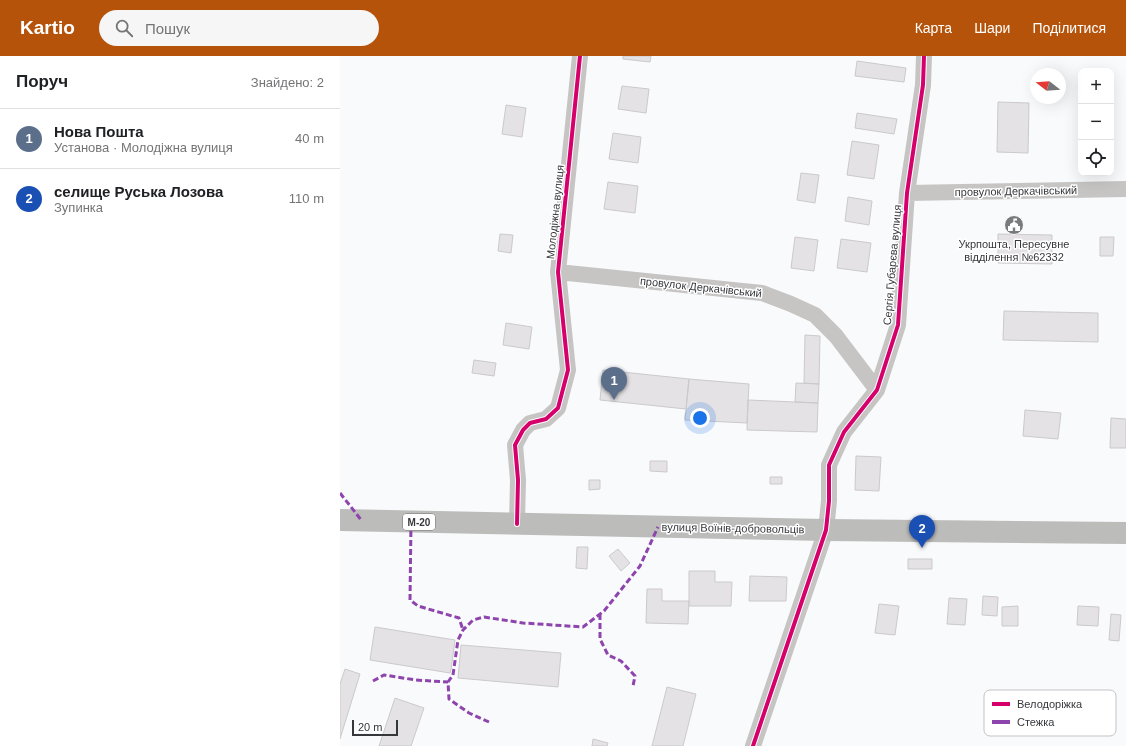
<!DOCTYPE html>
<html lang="uk">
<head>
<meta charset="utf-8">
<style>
	body { margin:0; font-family:Arial,sans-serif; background:#f6f6f6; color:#202124 }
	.controls { position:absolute; right:12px; top:12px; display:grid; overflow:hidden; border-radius:8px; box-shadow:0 4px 16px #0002 }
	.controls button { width:36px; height:36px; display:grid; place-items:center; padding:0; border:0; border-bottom:1px solid #e0e0e0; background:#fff; color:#202124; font:20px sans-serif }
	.compass { position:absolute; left:690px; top:12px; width:36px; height:36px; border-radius:50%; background:#fff; box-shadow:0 4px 16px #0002; rotate:287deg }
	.scale { position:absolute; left:12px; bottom:10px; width:46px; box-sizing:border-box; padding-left:4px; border:2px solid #36373b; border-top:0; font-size:11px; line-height:14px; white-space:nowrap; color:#36373b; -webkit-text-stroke:3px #fff; paint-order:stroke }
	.you { position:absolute; left:360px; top:362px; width:14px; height:14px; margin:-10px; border:3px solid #fff; border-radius:50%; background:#1a73e8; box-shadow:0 0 0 6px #1a73e833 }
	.badge { display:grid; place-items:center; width:26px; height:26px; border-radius:50%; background:#b45309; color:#fff; font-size:13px; font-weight:700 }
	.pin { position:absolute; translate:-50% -33px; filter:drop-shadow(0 1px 2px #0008) }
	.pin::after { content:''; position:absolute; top:21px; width:14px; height:12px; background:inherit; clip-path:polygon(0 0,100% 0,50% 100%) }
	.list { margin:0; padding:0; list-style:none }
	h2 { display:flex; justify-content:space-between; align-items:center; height:52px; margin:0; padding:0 16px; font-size:17px }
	h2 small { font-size:13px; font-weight:400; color:#757577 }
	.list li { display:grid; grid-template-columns:26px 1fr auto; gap:12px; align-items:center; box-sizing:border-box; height:60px; padding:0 16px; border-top:1px solid #e0e0e0 }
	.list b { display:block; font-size:15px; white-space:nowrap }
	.list p { margin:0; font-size:13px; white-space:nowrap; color:#757577 }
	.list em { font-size:13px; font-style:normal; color:#757577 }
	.icon { flex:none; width:22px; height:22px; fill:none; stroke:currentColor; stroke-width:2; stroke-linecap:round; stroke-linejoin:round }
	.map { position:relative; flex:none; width:786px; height:690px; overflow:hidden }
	header { display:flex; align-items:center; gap:24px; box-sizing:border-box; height:56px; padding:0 20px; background:#b45309; color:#fff }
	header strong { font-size:19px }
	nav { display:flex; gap:22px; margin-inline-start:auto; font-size:14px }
	.search { width:280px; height:36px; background:#f6f6f6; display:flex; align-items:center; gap:10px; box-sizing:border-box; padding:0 14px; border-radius:22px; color:#757577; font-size:15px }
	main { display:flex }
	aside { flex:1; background:#fff }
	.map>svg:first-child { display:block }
	.building { fill:#e4e2e4; stroke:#cbc9cb }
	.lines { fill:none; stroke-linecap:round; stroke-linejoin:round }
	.minor { stroke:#c6c5c4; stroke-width:16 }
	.trunk { stroke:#bcbcba; stroke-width:22 }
	.quiet { stroke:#8e44ad; stroke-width:3; stroke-dasharray:6 3; stroke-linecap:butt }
	.cycleway-casing { stroke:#fff; stroke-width:6 }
	.cycleway { stroke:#d6006c; stroke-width:4 }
	.labels { text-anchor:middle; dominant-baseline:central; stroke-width:3; stroke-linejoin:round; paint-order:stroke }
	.shield { fill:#fff; stroke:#727376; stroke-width:1 }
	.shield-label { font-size:10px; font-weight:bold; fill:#36373b }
	.street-label { font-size:11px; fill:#36373b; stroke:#fff }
	.poi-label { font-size:11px; fill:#36373b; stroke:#fff }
	.key { fill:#fff; stroke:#c3c3c4; stroke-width:1 }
	.key-label { font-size:11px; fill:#36373b }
</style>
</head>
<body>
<header>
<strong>Kartio</strong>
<div class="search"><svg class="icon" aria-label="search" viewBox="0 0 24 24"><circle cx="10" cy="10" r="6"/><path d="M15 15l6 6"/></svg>Пошук</div>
<nav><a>Карта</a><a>Шари</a><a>Поділитися</a></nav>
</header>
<main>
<aside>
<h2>Поруч<small>Знайдено: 2</small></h2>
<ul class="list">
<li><span class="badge" style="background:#5c6f8a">1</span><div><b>Нова Пошта</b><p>Установа · Молодіжна вулиця</p></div><em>40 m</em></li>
<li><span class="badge" style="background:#1a4fb4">2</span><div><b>селище Руська Лозова</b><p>Зупинка</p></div><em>110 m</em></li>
</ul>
</aside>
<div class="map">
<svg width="786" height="690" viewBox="0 0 786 690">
	<rect width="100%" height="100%" fill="#f9fafc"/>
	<path class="building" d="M283,0H311L310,6L283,3Z
		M517,5L566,12L564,26L515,20Z
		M282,30L309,33L306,57L278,53Z
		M658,46L689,47L688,97L657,96Z
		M166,49L186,52L182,81L162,78Z
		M517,57L557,63L554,78L515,72Z
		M273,77L301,81L298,107L269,103Z
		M512,85L539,89L534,123L507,119Z
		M461,117L479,119L475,147L457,144Z
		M268,126L298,130L295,157L264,153Z
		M508,141L532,145L529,169L505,165Z
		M160,178L173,179L171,197L158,195Z
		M658,178L712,179V208L658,207Z
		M455,181L478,184L474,215L451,212Z
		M760,181H774L773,200H760Z
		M501,183L531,187L527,216L497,212Z
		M664,255L758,257V286L663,284Z
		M166,267L192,271L189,293L163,289Z
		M465,279L480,280L479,328L464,327Z
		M134,304L156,307L154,320L132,317Z
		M263,314L349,323L346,353L260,344Z
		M349,323L409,328L407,367L345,364Z
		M456,327L479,328L478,347L455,346Z
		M408,344L478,347L477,376L407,374Z
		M685,354L721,357L718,383L683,380Z
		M771,362L786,363V392H770Z
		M516,400L541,401L539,435L515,434Z
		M310,405H327V416L310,415Z
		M430,421H442V428H430Z
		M249,424H260V433L249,434Z
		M237,491H248L247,513L236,512Z
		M278,493L290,507L281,515L269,500Z
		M568,503H592V513H568Z
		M349,515H375V526H392L391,550H349Z
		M410,520L447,521L446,545H409Z
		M307,533H322V545H349L348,568L306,567Z
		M643,540L658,541L657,560L642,559Z
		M609,542L627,543L625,569L607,568Z
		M539,548L559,550L555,579L535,577Z
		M678,550V570H662V551Z
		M738,550L759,551L758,570L737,569Z
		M771,558L781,559L779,585L769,584Z
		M35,571L115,584L111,614L110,617L30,604Z
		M121,589L221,597L218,631L118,622Z
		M5,613L20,618L0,683V628Z
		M327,631L356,638L343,690H312Z
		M55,642L84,652L71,690H39Z
		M253,683L268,687L267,690H252Z"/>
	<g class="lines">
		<path class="minor" d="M567,137L786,133
			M218,216L422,237L451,248L475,259L496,280L537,334
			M177,468L178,424L175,389L183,374L190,367L206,363L218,352L228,314L218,216L240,0
			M413,690L486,474L489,445V409L504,376L537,334L558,269L567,137L583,29L584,0"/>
		<path class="trunk" d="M0,464L486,474L786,477"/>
		<path class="quiet" d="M0,437L22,465
			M71,466L70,544L78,550L119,562L123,574
			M260,558V583L268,599L281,605L295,620L293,630
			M33,625L44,619L76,624L108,626
			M149,666L129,657L109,643L108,626L113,619L118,584L123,574L133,564L144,561L183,567L243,571L264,555L300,510L318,471"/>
		<g class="cycleway-casing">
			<path id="cycleway" d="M177,468L178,424L175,389L183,374L190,367L206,363L218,352L228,314L218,216L240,0
				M413,690L486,474L489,445V409L504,376L537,334L558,269L567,137L583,29L584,0"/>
		</g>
		<use href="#cycleway" class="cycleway"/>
	</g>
	<defs>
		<g id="civic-disc" transform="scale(1)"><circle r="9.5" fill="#7a7b7f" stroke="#fff"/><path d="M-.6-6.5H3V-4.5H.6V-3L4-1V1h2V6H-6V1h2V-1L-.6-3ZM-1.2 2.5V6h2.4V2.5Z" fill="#fff"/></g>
	</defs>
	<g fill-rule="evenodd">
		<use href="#civic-disc" x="674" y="169"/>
	</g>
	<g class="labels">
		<rect class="shield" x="63" y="458" width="32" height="16" rx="3"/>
		<g class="shield-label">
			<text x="79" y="466">М-20</text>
		</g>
		<g class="street-label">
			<text transform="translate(676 135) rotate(-1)">провулок Деркачівський</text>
			<text transform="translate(215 156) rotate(-84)">Молодіжна вулиця</text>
			<text transform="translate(552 209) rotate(-85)">Сергія Губарєва вулиця</text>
			<text transform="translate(361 231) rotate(6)">провулок Деркачівський</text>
			<text transform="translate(393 472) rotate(1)">вулиця Воїнів-добровольців</text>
		</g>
		<g class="poi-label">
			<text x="674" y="188">Укрпошта, Пересувне<tspan x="674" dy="13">відділення №62332</tspan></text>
		</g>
	</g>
	<rect x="644" y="634" width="132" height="46" rx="6" class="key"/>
	<rect x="652" y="646" width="18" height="4" fill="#d6006c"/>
	<rect x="652" y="664" width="18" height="4" fill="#8e44ad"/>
	<g class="key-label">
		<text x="677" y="652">Велодоріжка</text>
		<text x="677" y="670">Стежка</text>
	</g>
</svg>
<div class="controls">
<button>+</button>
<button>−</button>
<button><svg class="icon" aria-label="locate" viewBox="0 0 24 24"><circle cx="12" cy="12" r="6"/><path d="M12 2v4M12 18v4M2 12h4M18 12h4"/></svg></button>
</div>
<svg class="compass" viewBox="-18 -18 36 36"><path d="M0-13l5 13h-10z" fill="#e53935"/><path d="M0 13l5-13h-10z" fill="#757577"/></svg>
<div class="scale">20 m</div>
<div class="you"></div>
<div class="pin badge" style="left:274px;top:344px;background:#5c6f8a">1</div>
<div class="pin badge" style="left:582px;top:492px;background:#1a4fb4">2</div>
</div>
</main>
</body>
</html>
